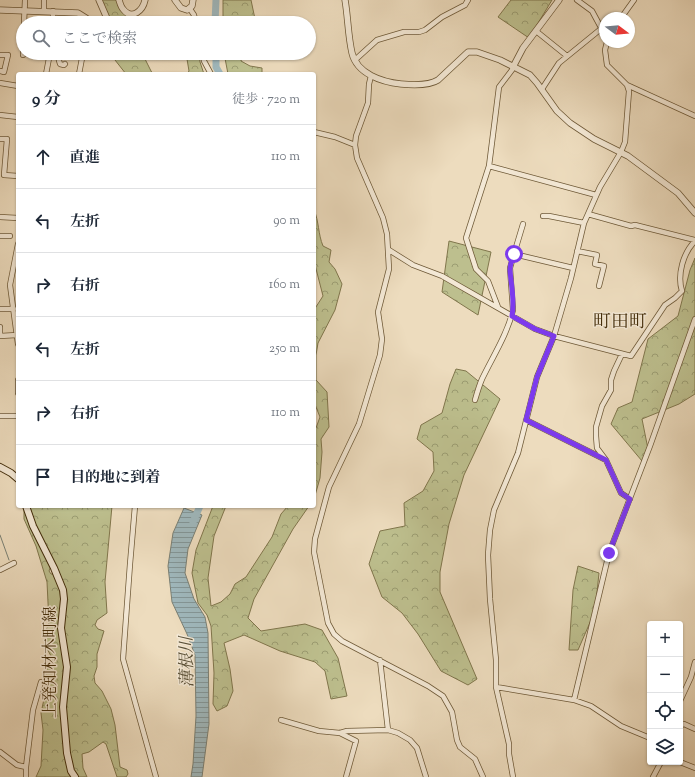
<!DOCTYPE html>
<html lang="ja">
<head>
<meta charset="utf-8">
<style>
	body { margin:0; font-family:"Sorts Mill Goudy","Noto Serif JP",serif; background:#f2f2f3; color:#1f2937 }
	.controls { position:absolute; right:12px; bottom:12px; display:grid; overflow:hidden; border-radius:4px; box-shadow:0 1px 3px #0004 }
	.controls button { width:36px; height:36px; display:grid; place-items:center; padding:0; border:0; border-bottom:1px solid #e0e1e3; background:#fff; color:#1f2937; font:20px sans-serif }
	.compass { position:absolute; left:599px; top:12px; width:36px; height:36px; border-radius:50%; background:#fff; box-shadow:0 1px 3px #0004; rotate:106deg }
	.stop { position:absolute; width:12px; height:12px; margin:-9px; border:3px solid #7c3aed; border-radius:50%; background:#fff }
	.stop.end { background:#7c3aed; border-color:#fff; box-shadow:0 1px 4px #0008 }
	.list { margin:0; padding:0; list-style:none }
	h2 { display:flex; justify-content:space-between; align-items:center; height:52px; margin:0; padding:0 16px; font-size:17px }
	h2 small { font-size:13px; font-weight:400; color:#747a83 }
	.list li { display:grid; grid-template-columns:26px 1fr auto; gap:12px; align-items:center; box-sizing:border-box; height:64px; padding:0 16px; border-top:1px solid #e0e1e3 }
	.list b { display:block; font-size:15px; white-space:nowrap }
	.list em { font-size:13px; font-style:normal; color:#747a83 }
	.icon { flex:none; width:22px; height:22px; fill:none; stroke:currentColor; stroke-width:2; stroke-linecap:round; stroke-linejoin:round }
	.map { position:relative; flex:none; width:695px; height:777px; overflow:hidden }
	.search { position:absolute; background:#fff; box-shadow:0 1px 3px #0004; left:16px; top:16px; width:300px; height:44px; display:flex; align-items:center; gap:10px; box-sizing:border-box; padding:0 14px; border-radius:22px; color:#747a83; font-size:15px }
	.panel { position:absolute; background:#fff; box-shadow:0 1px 3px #0004; left:16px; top:72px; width:300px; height:436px; border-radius:4px }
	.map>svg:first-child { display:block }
	.forest { fill:url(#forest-crowns); stroke:#80764c }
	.water { fill:url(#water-rules); stroke:#7a8075 }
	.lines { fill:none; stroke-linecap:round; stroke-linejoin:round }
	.stream { stroke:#7a8075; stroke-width:1 }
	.river { stroke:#9fb8bd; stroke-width:7 }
	.minor-casing { stroke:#6e5937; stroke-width:6 }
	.tertiary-casing { stroke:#6e5937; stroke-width:7 }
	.secondary-casing { stroke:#432d0a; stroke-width:8 }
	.minor { stroke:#f3e8d5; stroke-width:4.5 }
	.tertiary { stroke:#f3e8d5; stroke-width:5.5 }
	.secondary { stroke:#f3e8d5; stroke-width:6 }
	.route { stroke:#7c3aed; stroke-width:5 }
	.labels { text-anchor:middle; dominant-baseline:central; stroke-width:3; stroke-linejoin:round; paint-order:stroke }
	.street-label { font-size:16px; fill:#432d0a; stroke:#f3e8d5 }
	.water-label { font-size:17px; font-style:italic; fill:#5a5037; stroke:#f3e8d5 }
	.quarter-label { font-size:18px; fill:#432d0a; stroke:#f3e8d5 }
</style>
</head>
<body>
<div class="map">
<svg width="695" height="777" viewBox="0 0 695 777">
	<defs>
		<pattern id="forest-crowns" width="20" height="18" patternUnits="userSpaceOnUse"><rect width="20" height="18" fill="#bdbf8e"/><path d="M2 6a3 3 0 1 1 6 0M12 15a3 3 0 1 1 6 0" fill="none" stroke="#9b9c72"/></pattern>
		<pattern id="water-rules" width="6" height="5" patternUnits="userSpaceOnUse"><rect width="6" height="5" fill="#9fb8bd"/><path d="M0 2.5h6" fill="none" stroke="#839698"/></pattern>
	</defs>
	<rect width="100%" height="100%" fill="#eddcbe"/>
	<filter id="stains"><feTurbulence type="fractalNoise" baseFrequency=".005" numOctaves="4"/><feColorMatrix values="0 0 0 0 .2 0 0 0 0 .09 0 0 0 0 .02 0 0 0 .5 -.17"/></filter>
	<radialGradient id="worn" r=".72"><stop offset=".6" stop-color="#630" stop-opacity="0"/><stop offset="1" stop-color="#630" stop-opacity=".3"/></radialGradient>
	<path class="forest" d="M101,0H117L124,14L132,18L133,23H110Z
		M223,0H251L255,19L252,23H223Z
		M511,0H552L529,38L498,17Z
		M115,53H142L151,71L153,74H126L115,60Z
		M186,53H199L200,62L204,74H187L189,71Z
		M224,53H243L241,61L250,66L262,68V74H228Z
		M314,210C319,221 318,234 323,246L331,250L329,262L335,269L342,284L335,310L318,343L316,355V380L327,392L329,427L321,439L322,452L320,478L314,499V430L316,428L320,417L314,402V310L323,296L314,261Z
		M449,241L491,252L478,315L442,292Z
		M695,258V394L679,404L642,419L649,454L642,461L611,424L618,408L632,402L648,339L678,316L690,270Z
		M456,369L466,371L500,399L464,475L449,524L440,572V592L477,679L468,685L441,671L418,634L402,613L382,597L369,564L380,531L405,526L404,503L423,491L434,471L433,452L417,439L421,425L442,413L450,384Z
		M24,506L51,566L49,571L51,574H55L62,597L65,662L62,707L73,777H36L41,766L43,730L41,713L47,685L45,679L47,668L50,665L51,656L45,645V633L49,623L47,582L36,546L24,519Z
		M29,506H112L105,582L107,613L97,620L95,625L98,629L104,631L97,654V667L94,676L95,683L102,691L111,709L115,725L120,767L127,770L128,774L126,777H117L106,744L103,742L89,752L82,754L83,768L87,777H77L73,770L69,752L65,706L63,628L67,601L66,590L62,579L35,523Z
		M213,506H226L214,536L208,578L211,606L221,602L230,594L235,584L246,577L272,537L281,514L288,506H309L293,529L254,599L248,618L261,631L305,624L322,630L338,658L347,696L331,699L325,671L315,662L280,651L244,635L224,643L230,669L233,691L227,706L217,711L213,704L214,673L211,626L207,615L198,603L192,573L196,550Z
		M578,566L599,573L595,611L578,650H569L573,590Z"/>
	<path class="water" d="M184,508L202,515L188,549L185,573L194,599L205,617L208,633L209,724L202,777H191L193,764L196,716L195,655L187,634L172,602L168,566L173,533Z"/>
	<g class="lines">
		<path class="stream" d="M0,535L9,560"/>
		<path class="river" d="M215,23L216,0
			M216,53V67L220,74
			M193,522L200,506"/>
		<g class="minor-casing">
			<path id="minor" d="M577,0L592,11L605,35
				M190,9L194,15L196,23
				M44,11V0
				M621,18L634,0
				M24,23L25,0
				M53,23V11
				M536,31L567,56
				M203,53L204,61L211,74
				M0,55H8L4,72L0,71
				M23,55V52
				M49,57H58L60,64L64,65L65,64
				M355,60L377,40L404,32H419L425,30L442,17L465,5L468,0
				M46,74L50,53
				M79,74L83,53
				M371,76L369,84L368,103L356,136L355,145L357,158L383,218L387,234L389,269L378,312L382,339L380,355L359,424L329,487L315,539L314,552L328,623L334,634L342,641L428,686L443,696L452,712L457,740L460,747L475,759L483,777
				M0,83L18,86
				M627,85L695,116
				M542,89L559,63L602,28
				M0,115L18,117
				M314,132L335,137L355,145
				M0,139H7L4,175L18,176
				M489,166L596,195
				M588,214L631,226L635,225L695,240
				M543,216H549L584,223
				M0,217L18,218
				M0,236H10
				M18,244L10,285L18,344
				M389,250L413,265L442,276L535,329L554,336L631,356L665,305L675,298L682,291C677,275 683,253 695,241
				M577,251L597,255L595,264L604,266L599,286
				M514,254L523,224
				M498,307L488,281L476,269L466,238L489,166L499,87L512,70L513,67
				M0,309H14
				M0,327V336
				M0,336L17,335
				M622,354L614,371L611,380V390L602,406L596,427V436L597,448L606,460L621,493L630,499
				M18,380V393
				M475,400C477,393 479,386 482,379C493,356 507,335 513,310L510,268L514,254L573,268
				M0,416H18
				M526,420L604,459
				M135,506L130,564L123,659L156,777
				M0,570L14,563
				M380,660L388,730
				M496,687L574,700L591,706L621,726L650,738
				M574,700L609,553L650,446L695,319
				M680,701L691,677L695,662
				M281,720L319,731L340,733L347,731L388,730L398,733L410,740L417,748L426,777
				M681,725L684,724L695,729
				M340,733L356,741L346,777
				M0,752L17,765L26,767V777
				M680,762L695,768
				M26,767L33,710L41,682
				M513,777L509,754V744L496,687V660L490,599L488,555L490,530L494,510L518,453L537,377L554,336L571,278L584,223L600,187L621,152L625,142L629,91L627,85L607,65L605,50L607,42
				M653,777L661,762"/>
		</g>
		<g class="tertiary-casing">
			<path id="tertiary" d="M99,0L109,23
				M119,0C120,3 121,7 123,9C132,21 143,10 145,0
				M175,0L181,8L187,10L192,6L193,0
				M345,0C348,17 348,36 352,53C357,74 382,82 401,84C412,85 429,86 438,80L468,52H477L500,60L530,75L537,83L557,111L570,123L594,139L628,156L651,173L678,193L695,213
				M0,10L78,13L86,18L90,23
				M105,53H113
				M513,67L523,48L559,0"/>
		</g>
		<g class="secondary-casing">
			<path id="secondary" d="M0,467L11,473L18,479
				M26,506L33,526L54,568L63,590L64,599L61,628L67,667L63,707L67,753L71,771L75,777"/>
		</g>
		<use href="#minor" class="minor"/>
		<use href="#tertiary" class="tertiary"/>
		<use href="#secondary" class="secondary"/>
	</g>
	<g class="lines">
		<path class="route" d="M514,254C512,259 510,264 510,270C511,285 515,300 512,316L535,329L554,336L537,377L526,420L606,460L621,493L630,499L609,553"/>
	</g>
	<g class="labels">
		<g class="street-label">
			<text transform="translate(51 662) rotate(-90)">上発知材木町線</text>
		</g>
		<g class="water-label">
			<text transform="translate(188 662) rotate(-91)">薄根川</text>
		</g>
		<g class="quarter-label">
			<text x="620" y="323">町田町</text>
		</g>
	</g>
	<rect width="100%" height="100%" filter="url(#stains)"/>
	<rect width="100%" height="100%" fill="url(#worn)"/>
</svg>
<div class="controls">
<button>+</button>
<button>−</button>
<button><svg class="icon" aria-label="locate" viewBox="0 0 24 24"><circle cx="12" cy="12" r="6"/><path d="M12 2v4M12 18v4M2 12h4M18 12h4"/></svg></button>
<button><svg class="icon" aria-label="layers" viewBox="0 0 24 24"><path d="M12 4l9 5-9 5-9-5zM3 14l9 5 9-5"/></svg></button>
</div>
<svg class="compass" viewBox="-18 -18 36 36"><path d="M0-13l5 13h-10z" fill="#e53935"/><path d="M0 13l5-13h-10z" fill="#747a83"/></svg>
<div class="stop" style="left:514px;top:254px"></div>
<div class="stop end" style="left:609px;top:553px"></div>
<div class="search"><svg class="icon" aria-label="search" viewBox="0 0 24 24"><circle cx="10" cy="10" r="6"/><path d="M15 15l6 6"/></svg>ここで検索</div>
<section class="panel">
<h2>9 分<small>徒歩 · 720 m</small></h2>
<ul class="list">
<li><svg class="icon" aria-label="ahead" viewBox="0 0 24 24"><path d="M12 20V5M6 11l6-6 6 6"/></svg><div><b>直進</b></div><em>110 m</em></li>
<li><svg class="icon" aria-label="left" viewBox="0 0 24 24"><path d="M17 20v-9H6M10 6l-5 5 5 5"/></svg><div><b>左折</b></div><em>90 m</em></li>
<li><svg class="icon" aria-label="right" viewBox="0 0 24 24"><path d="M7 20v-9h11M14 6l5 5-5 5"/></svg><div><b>右折</b></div><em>160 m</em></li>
<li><svg class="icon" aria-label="left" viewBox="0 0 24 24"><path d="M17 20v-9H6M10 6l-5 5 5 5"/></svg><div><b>左折</b></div><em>250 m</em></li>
<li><svg class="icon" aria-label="right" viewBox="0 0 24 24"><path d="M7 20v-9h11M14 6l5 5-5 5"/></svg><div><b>右折</b></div><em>110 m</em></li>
<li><svg class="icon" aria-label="arrive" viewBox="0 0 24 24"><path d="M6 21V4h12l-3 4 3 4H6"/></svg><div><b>目的地に到着</b></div></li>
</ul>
</section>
</div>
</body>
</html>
